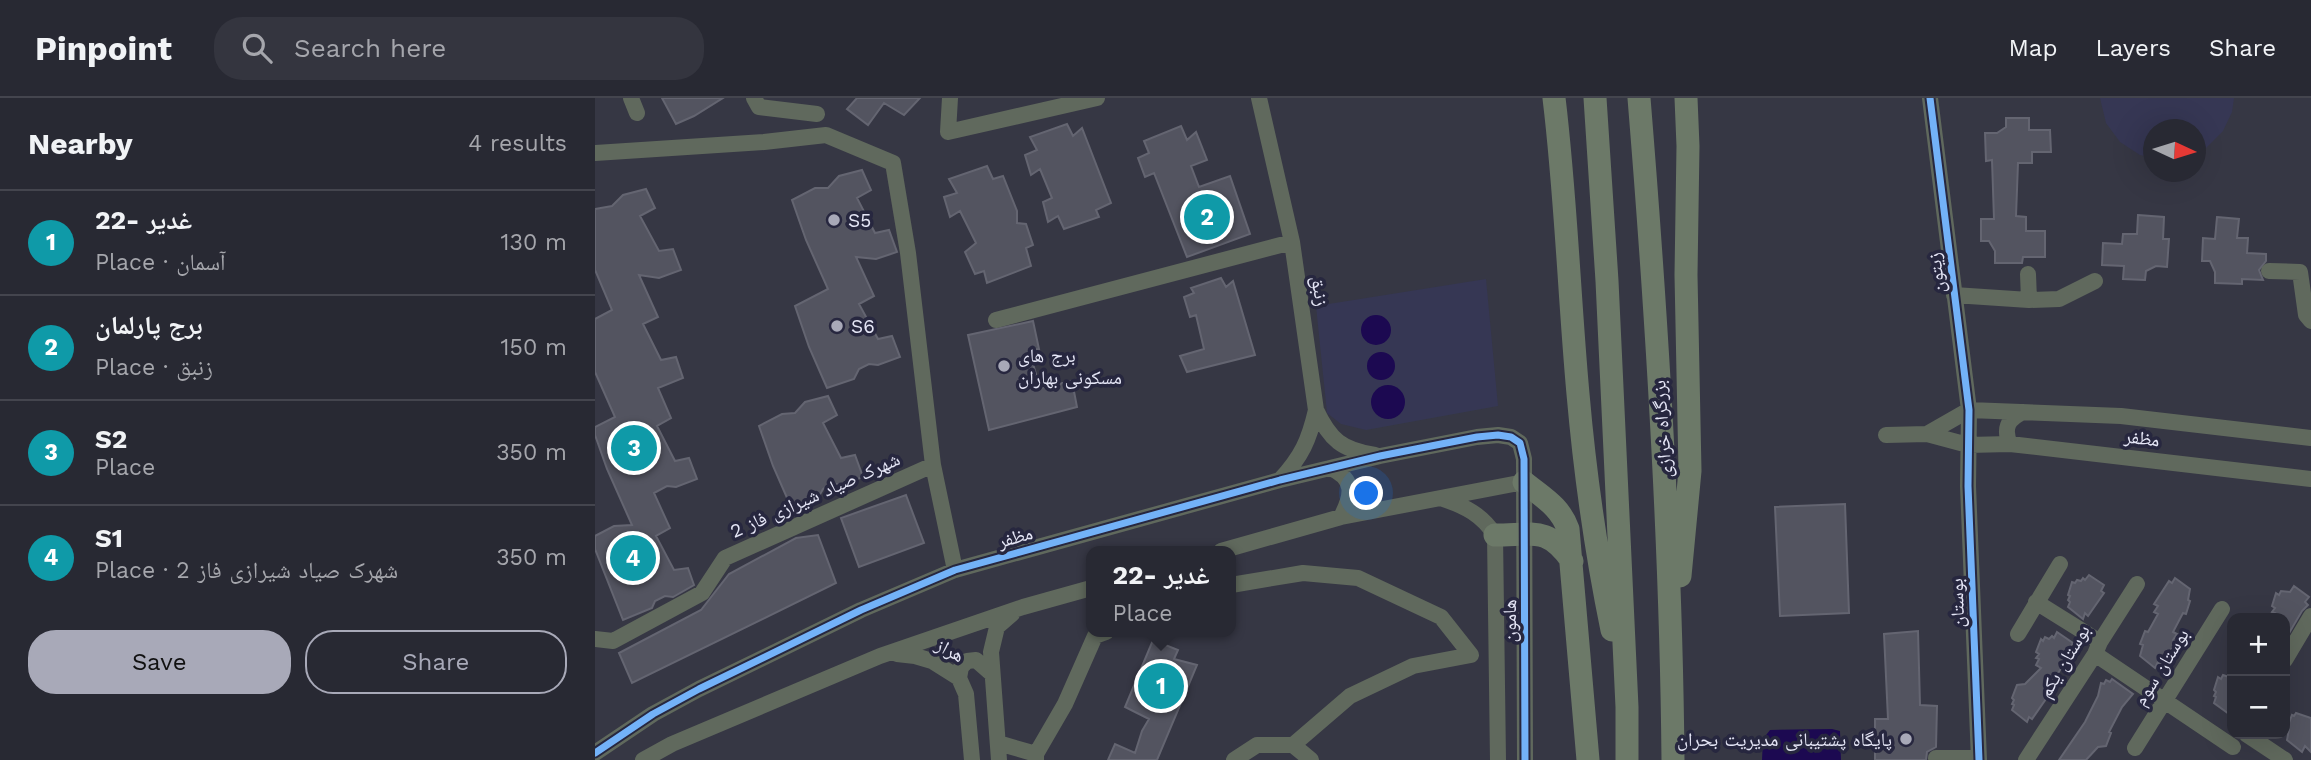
<!DOCTYPE html>
<html lang="en">
<head>
<meta charset="utf-8">
<style>
	body { margin:0; font-family:"Work Sans","Noto Naskh Arabic",sans-serif; background:#34353f; color:#f1f3f6 }
	.controls { position:absolute; right:21px; bottom:21px; display:grid; overflow:hidden; border-radius:14px; box-shadow:0 7px 28px #0002 }
	.controls button { width:63px; height:63px; display:grid; place-items:center; padding:0; border:0; border-bottom:2px solid #44454e; background:#282933; color:#f1f3f6; font:35px sans-serif }
	.compass { position:absolute; left:1548px; top:21px; width:63px; height:63px; border-radius:50%; background:#282933; box-shadow:0 7px 28px #0002; rotate:94deg }
	.you { position:absolute; left:772px; top:396px; width:24px; height:24px; margin:-18px; border:5px solid #fff; border-radius:50%; background:#1a73e8; box-shadow:0 0 0 10px #1a73e833 }
	.badge { display:grid; place-items:center; width:46px; height:46px; border-radius:50%; background:#a8a9b8; color:#fff; font-size:23px; font-weight:700 }
	.pin { position:absolute; translate:-50% -50%; border:4px solid #fff; box-shadow:0 2px 7px #0006 }
	.popup { position:absolute; left:491px; top:448px; width:150px; height:91px; box-sizing:border-box; display:grid; place-content:center; border-radius:14px; background:#282933; filter:drop-shadow(0 2px 5px #0005); font-size:23px; white-space:nowrap; color:#a5a6ac }
	.popup b { font-size:26px; color:#f1f3f6 }
	.popup::after { content:''; position:absolute; left:50%; top:100%; margin-left:-14px; border:14px solid transparent; border-top-color:#282933 }
	.list { margin:0; padding:0; list-style:none }
	h2 { display:flex; justify-content:space-between; align-items:center; height:91px; margin:0; padding:0 28px; font-size:30px }
	h2 small { font-size:23px; font-weight:400; color:#a5a6ac }
	.list li { display:grid; grid-template-columns:46px 1fr auto; gap:21px; align-items:center; box-sizing:border-box; height:105px; padding:0 28px; border-top:2px solid #44454e }
	.list b { display:block; font-size:26px; white-space:nowrap }
	.list p { margin:0; font-size:23px; white-space:nowrap; color:#a5a6ac }
	.list em { font-size:23px; font-style:normal; color:#a5a6ac }
	.actions { display:flex; gap:14px; padding:21px 28px }
	.actions a { flex:1; padding:16px 0; border:2px solid #a8a9b8; border-radius:28px; text-align:center; font-size:24px; color:#a8a9b8 }
	.actions .main { background:#a8a9b8; color:#111 }
	.icon { flex:none; width:38px; height:38px; fill:none; stroke:currentColor; stroke-width:2; stroke-linecap:round; stroke-linejoin:round }
	.map { position:relative; flex:none; width:1716px; height:662px; overflow:hidden }
	header { display:flex; align-items:center; gap:42px; box-sizing:border-box; height:98px; padding:0 35px; background:#282933; border-bottom:2px solid #44454e }
	header strong { font-size:33px }
	nav { display:flex; gap:38px; margin-inline-start:auto; font-size:24px }
	.search { width:490px; height:63px; background:#34353f; display:flex; align-items:center; gap:18px; box-sizing:border-box; padding:0 24px; border-radius:28px; color:#a5a6ac; font-size:26px }
	main { display:flex }
	aside { flex:1; background:#282933 }
	.map>svg:first-child { display:block }
	.built { fill:#363754 }
	.water { fill:#1c0951 }
	.building { fill:#535460; stroke:#646571; stroke-width:2 }
	.lines { fill:none; stroke-linecap:round; stroke-linejoin:round }
	.minor { stroke:#60695d; stroke-width:16 }
	.highway { stroke:#6c7968; stroke-width:23 }
	.cycleway-casing { stroke:#27273f; stroke-width:11 }
	.cycleway { stroke:#73b2f8; stroke-width:7 }
	.poi-dot { fill:#a8a9b8; stroke:#27273f; stroke-width:2.5 }
	.labels { text-anchor:middle; dominant-baseline:central; stroke-width:7; stroke-linejoin:round; paint-order:stroke }
	.poi-label { font-size:19px; fill:#e5e6f6; stroke:#27273f; text-anchor:start }
	.street-label { font-size:19px; fill:#e5e6f6; stroke:#27273f }
</style>
</head>
<body>
<header>
<strong>Pinpoint</strong>
<div class="search"><svg class="icon" aria-label="search" viewBox="0 0 24 24"><circle cx="10" cy="10" r="6"/><path d="M15 15l6 6"/></svg>Search here</div>
<nav><a>Map</a><a>Layers</a><a>Share</a></nav>
</header>
<main>
<aside>
<h2>Nearby<small>4 results</small></h2>
<ul class="list">
<li><span class="badge" style="background:#0f9aa8">1</span><div><b>22- غدیر</b><p>Place · آسمان</p></div><em>130 m</em></li>
<li><span class="badge" style="background:#0f9aa8">2</span><div><b>برج پارلمان</b><p>Place · زنبق</p></div><em>150 m</em></li>
<li><span class="badge" style="background:#0f9aa8">3</span><div><b>S2</b><p>Place</p></div><em>350 m</em></li>
<li><span class="badge" style="background:#0f9aa8">4</span><div><b>S1</b><p>Place · شهرک صیاد شیرازی فاز 2</p></div><em>350 m</em></li>
</ul>
<div class="actions"><a class="main">Save</a><a>Share</a></div>
</aside>
<div class="map">
<svg width="1716" height="662" viewBox="0 0 1716 662">
	<rect width="100%" height="100%" fill="#363744"/>
	<path class="built" d="M1505,0H1639L1637,14L1628,33L1611,50L1601,55V32H1559L1558,60L1545,57L1525,44L1511,25Z
		M891,181L903,308L771,332L746,326L732,315L721,208Z"/>
	<path class="water" d="M766 232a15 15 0 1 1 30 0a15 15 0 1 1-30 0Z
		M772 268a14 14 0 1 1 28 0a14 14 0 1 1-28 0Z
		M776 304a17 17 0 1 1 34 0a17 17 0 1 1-34 0Z
		M1237,631L1245,633L1246,662H1167L1168,641L1175,632Z"/>
	<path class="building" d="M67,0H128L99,18L81,26Z
		M262,0H325L309,17L289,5L273,27L252,11Z
		M1411,20H1434V32H1455L1456,54H1437V65H1423L1421,118L1431,119V133H1450V159H1428L1427,165H1400V153L1394,143H1386V121H1399L1397,62L1391,63L1390,35H1402L1411,29Z
		M472,26L478,38L487,30L516,105L501,112L504,119L469,131L463,118L453,124L448,104L457,100L445,71L436,77L430,57L442,52L435,39Z
		M586,28L592,42L601,34L612,62L596,68L604,89L635,78L655,136L592,159L559,75L550,79L543,60L554,55L549,43Z
		M392,68L398,81L408,78L422,113V125L431,126L438,147L431,150L436,168L392,185L389,173L380,176L370,154L381,145L365,113L355,119L349,99L362,95L354,81Z
		M267,72L276,92L262,100L280,135L294,132L302,154L281,161L261,159L279,198L264,206L283,241L297,238L305,259L283,267L274,266L264,271L259,281L232,290L214,249L200,208L233,191L211,142L197,102L220,90H233L244,78Z
		M51,91L60,110L45,118L64,153L78,151L86,172L64,180L44,177L63,219L48,226L66,262L81,259L88,280L63,290L76,320L62,328L80,363L94,360L102,381L81,389L72,388L59,395L75,430L61,438L79,472L93,470L99,487L78,499L70,498L60,503L57,510L28,522L0,451V438L19,428L37,427L12,371L0,337V329L20,319L0,274V221L17,212L0,172V111L17,108L28,97Z
		M1543,117L1569,119L1568,141H1574L1572,169L1561,168L1551,173L1550,182L1528,181L1529,168L1507,167L1508,145L1527,146L1528,136H1542Z
		M1622,119L1644,121L1642,140H1653L1652,155L1671,156V163L1664,172L1668,182L1647,181V186L1620,185V174L1615,163H1607L1608,140L1620,141Z
		M626,180L631,189L638,183L660,257L592,274L585,258L609,251L601,217L595,219L589,199L599,195L596,190Z
		M438,223L444,251L434,252L445,290L477,283L482,309L394,332L373,237Z
		M233,298L242,317L228,325L246,360L260,357L268,379L247,387L237,385L228,391L223,400L196,409L178,368L164,328L187,316L200,315L210,304Z
		M311,397L329,445L264,469L246,420Z
		M1250,406L1254,515L1185,518L1180,409Z
		M223,437L241,485L37,585L24,555L106,512L134,476L201,440Z
		M1494,477L1509,487L1506,493L1509,495L1493,518L1490,515L1488,521L1473,509L1475,504L1473,502L1475,498L1473,497L1477,484L1480,485L1482,482L1486,483L1488,480L1490,482Z
		M1580,480L1595,491L1593,502L1595,503L1591,516L1588,515L1578,534L1582,536L1578,542L1581,544L1566,567L1563,564L1560,570L1545,558L1548,547L1545,546L1550,533L1553,534L1563,516L1559,514L1563,508L1559,506L1574,483L1577,485Z
		M1699,488L1714,499L1710,504L1713,507L1707,513L1690,542V520H1677L1680,515L1677,514L1680,510L1677,508L1681,495L1684,497L1686,493L1695,494Z
		M1323,533L1325,607L1342,608L1341,649L1332,654L1331,662H1280V621H1293L1289,536Z
		M1462,534L1478,545L1474,550L1477,553L1450,596L1453,598L1437,621L1434,619L1432,624L1417,612L1419,607L1417,606L1419,602L1417,600L1422,587L1430,586L1446,570L1441,567L1444,561L1441,560L1444,556L1441,554L1446,541L1448,543L1450,539L1454,541L1457,538L1459,540Z
		M558,542L583,552L579,561L602,567L562,662H513L520,646L540,655L547,633L554,621L530,609Z
		M1628,577L1637,580V609L1634,616L1619,605L1621,599L1619,598L1621,594L1619,592L1623,579L1626,581Z
		M1517,581L1538,596L1527,609L1514,634L1516,635L1511,648L1503,649L1491,662H1464L1490,624L1503,598L1506,585L1509,586L1511,582L1515,584Z
		M1701,615L1716,620V654L1710,648L1707,654L1692,642L1694,631L1692,630L1697,617L1699,618Z"/>
	<g class="lines">
		<path class="minor" d="M36,0L42,15
			M159,0L164,9L222,16
			M355,0L353,34L502,0
			M664,0L697,144L721,312C735,342 747,352 780,357
			M1335,0L1374,312L1373,388L1384,662
			M0,55L169,44L231,37L298,65L313,155L338,367
			M1674,173L1705,174L1711,217L1716,223
			M1359,197L1434,202L1433,176
			M1434,202L1464,201L1500,183
			M401,222L697,144
			M1374,312L1526,318L1716,340
			M1332,336L1374,312
			M1291,337L1332,336L1373,347L1415,346L1716,381
			M1415,346C1408,330 1413,321 1428,314
			M735,370C761,381 757,398 746,419
			M685,382C707,358 714,342 721,312
			M848,401C870,408 887,417 900,437L903,662
			M626,453L746,419L929,384
			M636,487L708,475L763,480L846,519L876,557L818,568L755,598L698,647
			M1441,504L1505,544
			M1423,536L1465,466
			M0,541L18,543L107,495L130,460L338,367L360,472
			M302,556L320,558L337,563L364,580L371,596L377,662
			M1500,556L1638,649
			M1690,562L1716,518
			M364,580L366,569L372,563L381,562L397,576
			M1651,636L1690,662
			M403,645L441,656
			M1540,650L1627,511
			M0,655L58,616L104,591L266,512L360,472L685,382L785,358L882,339L903,337L916,339L925,345L929,361L930,662
			M1341,660H1384
			M48,662L77,646L285,558L428,509L496,490
			M404,662L396,554L402,529L417,516
			M441,662V656L470,606L500,538L511,534
			M639,662L662,647H698L716,662
			M1431,662L1500,556L1505,544L1542,486"/>
		<path class="highway" d="M959,0C971,98 974,197 983,296C990,376 1001,454 1017,532
			M1000,0L1012,183L1032,609V662
			M1044,0C1062,220 1076,441 1078,662
			M929,384C947,399 965,408 973,431L993,662
			M900,437C939,437 952,428 977,463
			M1085,478L1095,373L1091,177L1093,48L1091,0"/>
		<g class="cycleway-casing">
			<path id="cycleway" d="M1335,0L1374,312L1373,388L1384,662
				M0,655L58,616L104,591L266,512L360,472L685,382L785,358L882,339L903,337L916,339L925,345L929,361L930,662"/>
		</g>
		<use href="#cycleway" class="cycleway"/>
	</g>
	<g class="poi-dot">
		<circle cx="239" cy="122" r="7"/>
		<circle cx="242" cy="228" r="7"/>
		<circle cx="409" cy="268" r="7"/>
		<circle cx="1311" cy="641" r="7"/>
	</g>
	<g class="labels">
		<g class="poi-label">
			<text x="253" y="122">S5</text>
			<text x="256" y="228">S6</text>
			<text x="423" y="257">برج های<tspan x="423" dy="22">مسکونی بهاران</tspan></text>
			<text x="1297" y="641" text-anchor="end">پایگاه پشتیبانی مدیریت بحران</text>
		</g>
		<g class="street-label">
			<text transform="translate(1341 175) rotate(-97)">زیتون</text>
			<text transform="translate(725 193) rotate(82)">زنبق</text>
			<text transform="translate(1067 331) rotate(-94)">بزرگراه خرازی</text>
			<text transform="translate(1547 340) rotate(7)">مظفر</text>
			<text transform="translate(220 397) rotate(-24)">شهرک صیاد شیرازی فاز 2</text>
			<text transform="translate(420 439) rotate(-16)">مظفر</text>
			<text transform="translate(1362 505) rotate(-92)">بوستان</text>
			<text transform="translate(914 523) rotate(-90)">هامون</text>
			<text transform="translate(355 552) rotate(29)">هراز</text>
			<text transform="translate(1469 563) rotate(-59)">بوستان یکم</text>
			<text transform="translate(1566 569) rotate(-58)">بوستان سوم</text>
		</g>
	</g>
</svg>
<div class="controls">
<button>+</button>
<button>−</button>
</div>
<svg class="compass" viewBox="-18 -18 36 36"><path d="M0-13l5 13h-10z" fill="#e53935"/><path d="M0 13l5-13h-10z" fill="#a5a6ac"/></svg>
<div class="you"></div>
<div class="pin badge" style="left:566px;top:588px;background:#0f9aa8">1</div>
<div class="popup"><b>22- غدیر</b>Place</div>
<div class="pin badge" style="left:612px;top:119px;background:#0f9aa8">2</div>
<div class="pin badge" style="left:39px;top:350px;background:#0f9aa8">3</div>
<div class="pin badge" style="left:38px;top:460px;background:#0f9aa8">4</div>
</div>
</main>
</body>
</html>
